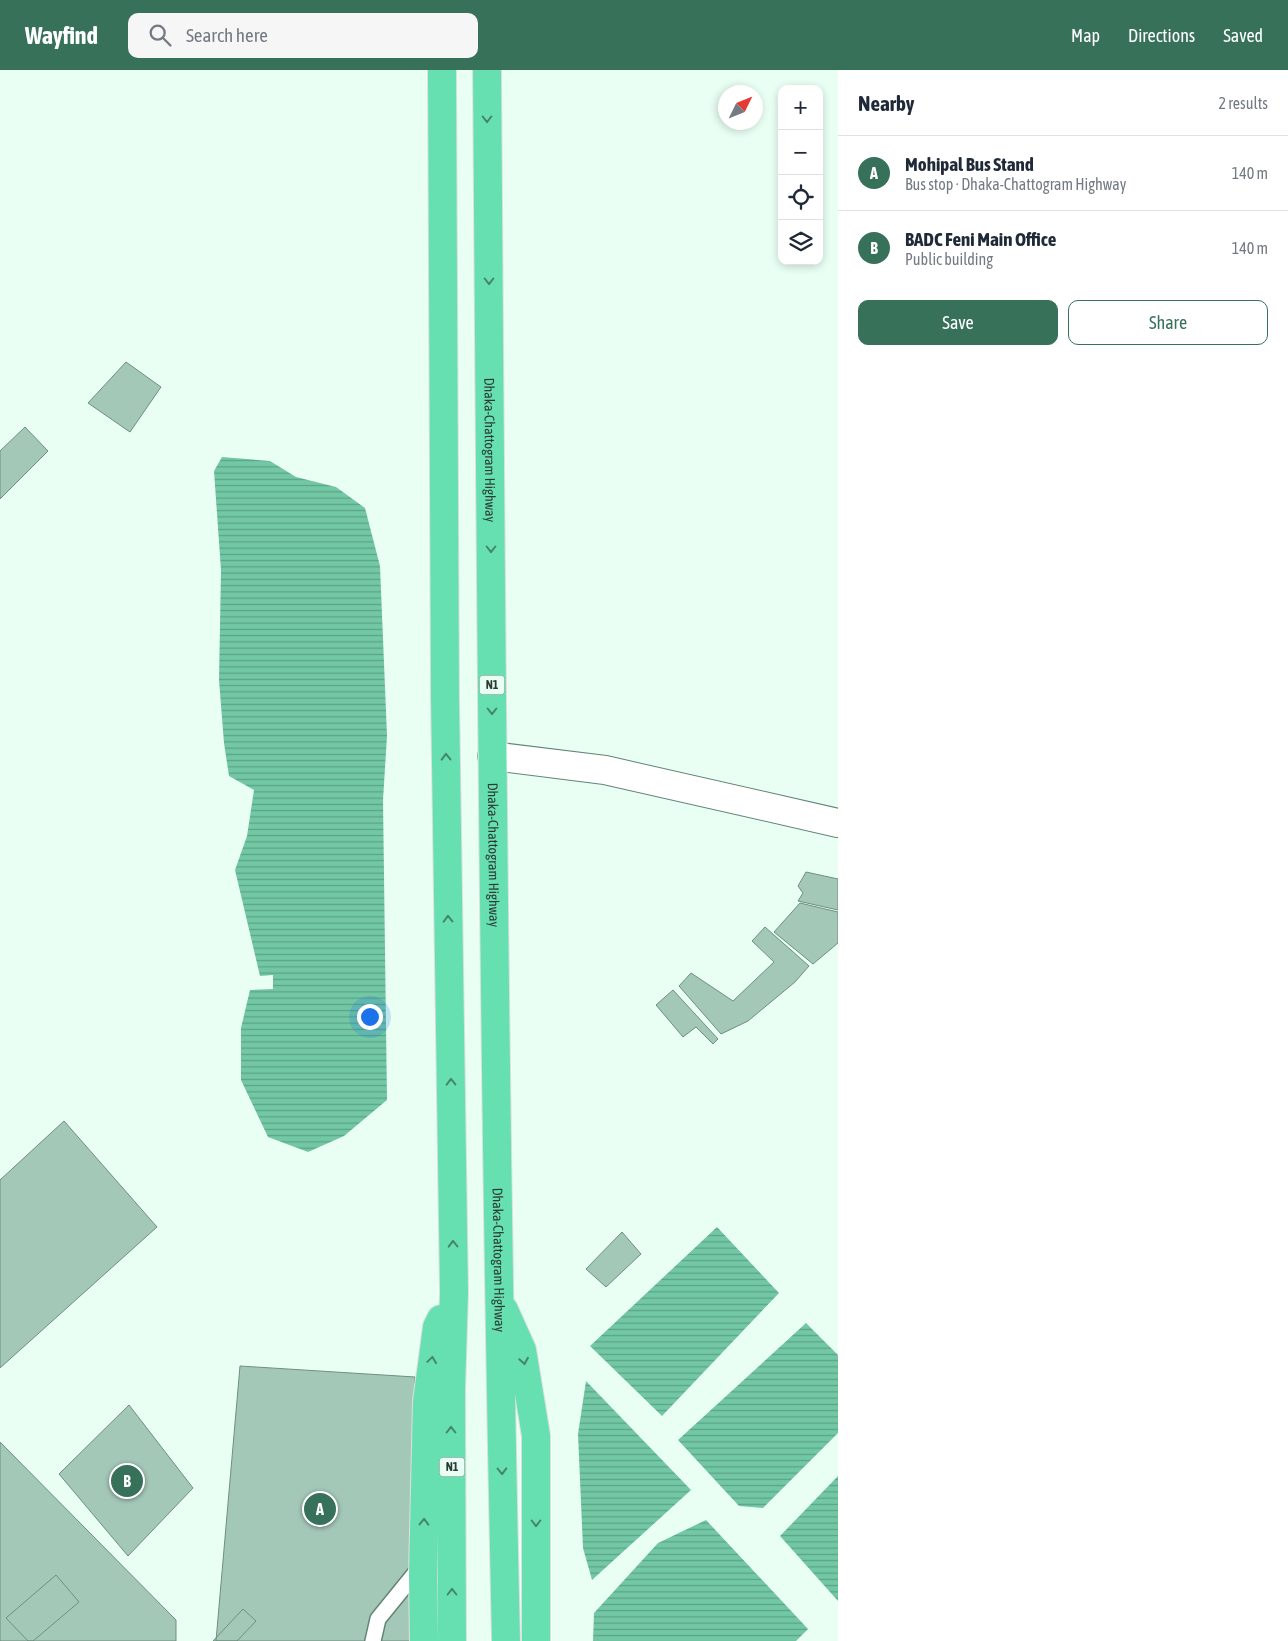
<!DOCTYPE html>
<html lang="en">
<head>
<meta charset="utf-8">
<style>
	body { margin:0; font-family:"Asap Condensed",sans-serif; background:#f6f6f7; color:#1f2937 }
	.controls { position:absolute; right:15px; top:15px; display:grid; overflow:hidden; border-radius:10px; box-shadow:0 2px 8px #0003 }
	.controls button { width:45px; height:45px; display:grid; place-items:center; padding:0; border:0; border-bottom:1px solid #e0e1e3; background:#fff; color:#1f2937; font:25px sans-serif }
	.compass { position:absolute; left:718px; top:15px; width:45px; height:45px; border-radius:50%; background:#fff; box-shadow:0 2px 8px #0003; rotate:47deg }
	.you { position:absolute; left:369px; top:946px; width:18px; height:18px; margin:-12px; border:4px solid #fff; border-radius:50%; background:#1a73e8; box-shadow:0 0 0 8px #1a73e833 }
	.badge { display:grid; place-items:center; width:32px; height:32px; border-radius:50%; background:#37715a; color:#fff; font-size:16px; font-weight:700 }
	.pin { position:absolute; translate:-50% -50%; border:2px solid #fff; box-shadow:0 1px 5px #0006 }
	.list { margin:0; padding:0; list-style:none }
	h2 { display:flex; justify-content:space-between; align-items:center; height:65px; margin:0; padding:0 20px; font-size:21px }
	h2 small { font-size:16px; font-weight:400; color:#747a83 }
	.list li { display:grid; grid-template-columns:32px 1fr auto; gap:15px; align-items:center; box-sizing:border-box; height:75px; padding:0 20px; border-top:1px solid #e0e1e3 }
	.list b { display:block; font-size:19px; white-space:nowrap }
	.list p { margin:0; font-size:16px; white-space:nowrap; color:#747a83 }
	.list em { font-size:16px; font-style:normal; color:#747a83 }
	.actions { display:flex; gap:10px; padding:15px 20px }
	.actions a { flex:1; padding:11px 0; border:1px solid #37715a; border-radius:10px; text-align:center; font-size:18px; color:#37715a }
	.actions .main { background:#37715a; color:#fff }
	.icon { flex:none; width:28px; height:28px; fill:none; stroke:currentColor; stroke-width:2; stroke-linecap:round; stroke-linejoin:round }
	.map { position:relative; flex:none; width:838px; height:1571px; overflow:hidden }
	header { display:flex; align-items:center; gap:30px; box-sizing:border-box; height:70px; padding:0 25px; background:#37715a; color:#fff }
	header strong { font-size:24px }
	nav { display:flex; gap:28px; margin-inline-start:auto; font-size:18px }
	.search { width:350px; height:45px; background:#f6f6f7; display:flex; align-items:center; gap:12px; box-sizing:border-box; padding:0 18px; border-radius:10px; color:#747a83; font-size:19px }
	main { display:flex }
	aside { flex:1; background:#fff }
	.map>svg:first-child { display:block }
	.water { fill:url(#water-rules) }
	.building { fill:#a4c8b8; stroke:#6d8f80 }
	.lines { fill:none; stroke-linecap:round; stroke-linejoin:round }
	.lane-casing { stroke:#638575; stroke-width:18 }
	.street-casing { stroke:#638575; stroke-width:30 }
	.highway-casing { stroke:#dde0df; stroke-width:30 }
	.lane { stroke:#fff; stroke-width:15 }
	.street { stroke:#fff; stroke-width:28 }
	.highway { stroke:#66e0b1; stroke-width:28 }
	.oneway { stroke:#46856c }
	.labels { text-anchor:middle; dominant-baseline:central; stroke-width:4; stroke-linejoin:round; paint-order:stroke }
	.shield { fill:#e9fff4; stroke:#65766e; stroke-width:1 }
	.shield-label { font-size:12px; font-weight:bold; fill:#2c3b34 }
	.street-label { font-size:14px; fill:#2c3b34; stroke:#e9fff4 }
</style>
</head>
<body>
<header>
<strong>Wayfind</strong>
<div class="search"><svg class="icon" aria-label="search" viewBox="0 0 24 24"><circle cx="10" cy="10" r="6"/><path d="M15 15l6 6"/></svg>Search here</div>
<nav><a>Map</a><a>Directions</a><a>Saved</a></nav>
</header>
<main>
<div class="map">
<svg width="838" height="1571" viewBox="0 0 838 1571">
	<defs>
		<pattern id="water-rules" width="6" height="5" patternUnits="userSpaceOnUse" patternTransform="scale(1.25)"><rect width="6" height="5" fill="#72c7a4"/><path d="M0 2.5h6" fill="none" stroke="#5ea386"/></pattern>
	</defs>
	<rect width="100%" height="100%" fill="#e9fff4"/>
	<path class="water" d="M222,387L270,391L296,407L336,417L365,438L380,496L387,666L383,730L387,1030L344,1066L308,1082L268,1067L241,1010V958L250,920L273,919V905L260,906L235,800L247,766L254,720L229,706L224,673L219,610L221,500L214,401Z
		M717,1157L779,1223L662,1346L590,1276Z
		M806,1253L838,1285V1363L763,1438L739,1436L678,1370Z
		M586,1311L691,1420L592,1510L583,1478L578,1364Z
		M838,1406V1531L780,1466Z
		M706,1450L808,1559L796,1571H593L594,1543L658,1473Z"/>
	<path class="building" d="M126,292L161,317L130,362L88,333Z
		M25,357L48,381L0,429V381Z
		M806,802L838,809V840L798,831L803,823L798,816Z
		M800,833L838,842V873L813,894L774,862Z
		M765,857L809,896L795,912L748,951L721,964L679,916L691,903L733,931L774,892L752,871Z
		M673,920L718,969L713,974L696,957L683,967L656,935Z
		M64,1051L157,1157L0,1298V1110Z
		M622,1162L641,1184L606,1217L586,1199Z
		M240,1296L415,1307L410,1571H216Z
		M129,1335L193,1418L128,1486L59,1404Z
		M0,1372L176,1550V1571H0Z
		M56,1505L79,1532L33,1571H28L6,1548Z
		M243,1539L256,1551L237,1571H213Z"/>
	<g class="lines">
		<g class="lane-casing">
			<path id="lane" d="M373,1571L378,1549L421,1496"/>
		</g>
		<g class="street-casing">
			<path id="street" d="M492,686L605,700L838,753"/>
		</g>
		<g class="highway-casing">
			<g id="highway">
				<path d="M442,0L445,628L454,1223L451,1320L452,1571"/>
				<path id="s1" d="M487,0C491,524 494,1047 506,1571"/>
				<path d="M504,1240L522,1280L536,1366V1571"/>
				<path d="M424,1571L423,1505L427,1332L437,1257L441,1249"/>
			</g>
		</g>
		<use href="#lane" class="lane"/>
		<use href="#street" class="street"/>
		<use href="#highway" class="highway"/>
	</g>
	<defs><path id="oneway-chevron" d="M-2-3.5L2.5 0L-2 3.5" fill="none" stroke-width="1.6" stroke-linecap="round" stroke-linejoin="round" transform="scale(1.25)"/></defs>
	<g class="oneway">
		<use href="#oneway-chevron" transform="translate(487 49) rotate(90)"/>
		<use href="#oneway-chevron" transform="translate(489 211) rotate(90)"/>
		<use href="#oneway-chevron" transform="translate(491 479) rotate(90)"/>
		<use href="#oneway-chevron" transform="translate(492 641) rotate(90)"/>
		<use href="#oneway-chevron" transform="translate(446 687) rotate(-91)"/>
		<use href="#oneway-chevron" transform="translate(448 849) rotate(-91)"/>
		<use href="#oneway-chevron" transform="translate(451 1012) rotate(-91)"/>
		<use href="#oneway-chevron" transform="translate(453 1174) rotate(-91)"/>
		<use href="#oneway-chevron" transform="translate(432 1290) rotate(-82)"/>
		<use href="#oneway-chevron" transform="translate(524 1291) rotate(81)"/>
		<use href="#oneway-chevron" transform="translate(451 1360) rotate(-90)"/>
		<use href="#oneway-chevron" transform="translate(502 1401) rotate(89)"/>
		<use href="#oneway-chevron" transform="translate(424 1452) rotate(-89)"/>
		<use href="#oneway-chevron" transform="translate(536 1453) rotate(90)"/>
		<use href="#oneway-chevron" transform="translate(452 1522) rotate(-90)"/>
	</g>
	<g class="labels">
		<g class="shield">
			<rect x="479.5" y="605.5" width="25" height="19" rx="4"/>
			<rect x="439.5" y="1387.5" width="25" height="19" rx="4"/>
		</g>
		<g class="shield-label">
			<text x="492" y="615">N1</text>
			<text x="452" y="1397">N1</text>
		</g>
		<g class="street-label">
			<text stroke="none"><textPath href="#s1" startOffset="380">Dhaka-Chattogram Highway</textPath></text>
			<text stroke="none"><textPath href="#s1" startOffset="785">Dhaka-Chattogram Highway</textPath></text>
			<text stroke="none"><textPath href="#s1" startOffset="1190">Dhaka-Chattogram Highway</textPath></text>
		</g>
	</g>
</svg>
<div class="controls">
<button>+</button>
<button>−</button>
<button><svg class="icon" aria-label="locate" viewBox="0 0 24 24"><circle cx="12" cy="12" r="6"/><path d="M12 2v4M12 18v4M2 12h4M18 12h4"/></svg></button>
<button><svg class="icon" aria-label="layers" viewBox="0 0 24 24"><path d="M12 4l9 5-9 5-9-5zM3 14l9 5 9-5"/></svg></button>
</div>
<svg class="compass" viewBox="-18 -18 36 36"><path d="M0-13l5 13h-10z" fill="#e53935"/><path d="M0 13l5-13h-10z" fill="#747a83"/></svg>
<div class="you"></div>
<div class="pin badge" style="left:320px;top:1439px">A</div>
<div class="pin badge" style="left:127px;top:1411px">B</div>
</div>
<aside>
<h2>Nearby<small>2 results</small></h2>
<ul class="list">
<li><span class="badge">A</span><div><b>Mohipal Bus Stand</b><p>Bus stop · Dhaka-Chattogram Highway</p></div><em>140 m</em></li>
<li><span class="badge">B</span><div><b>BADC Feni Main Office</b><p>Public building</p></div><em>140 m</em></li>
</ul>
<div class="actions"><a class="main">Save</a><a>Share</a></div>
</aside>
</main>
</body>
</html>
